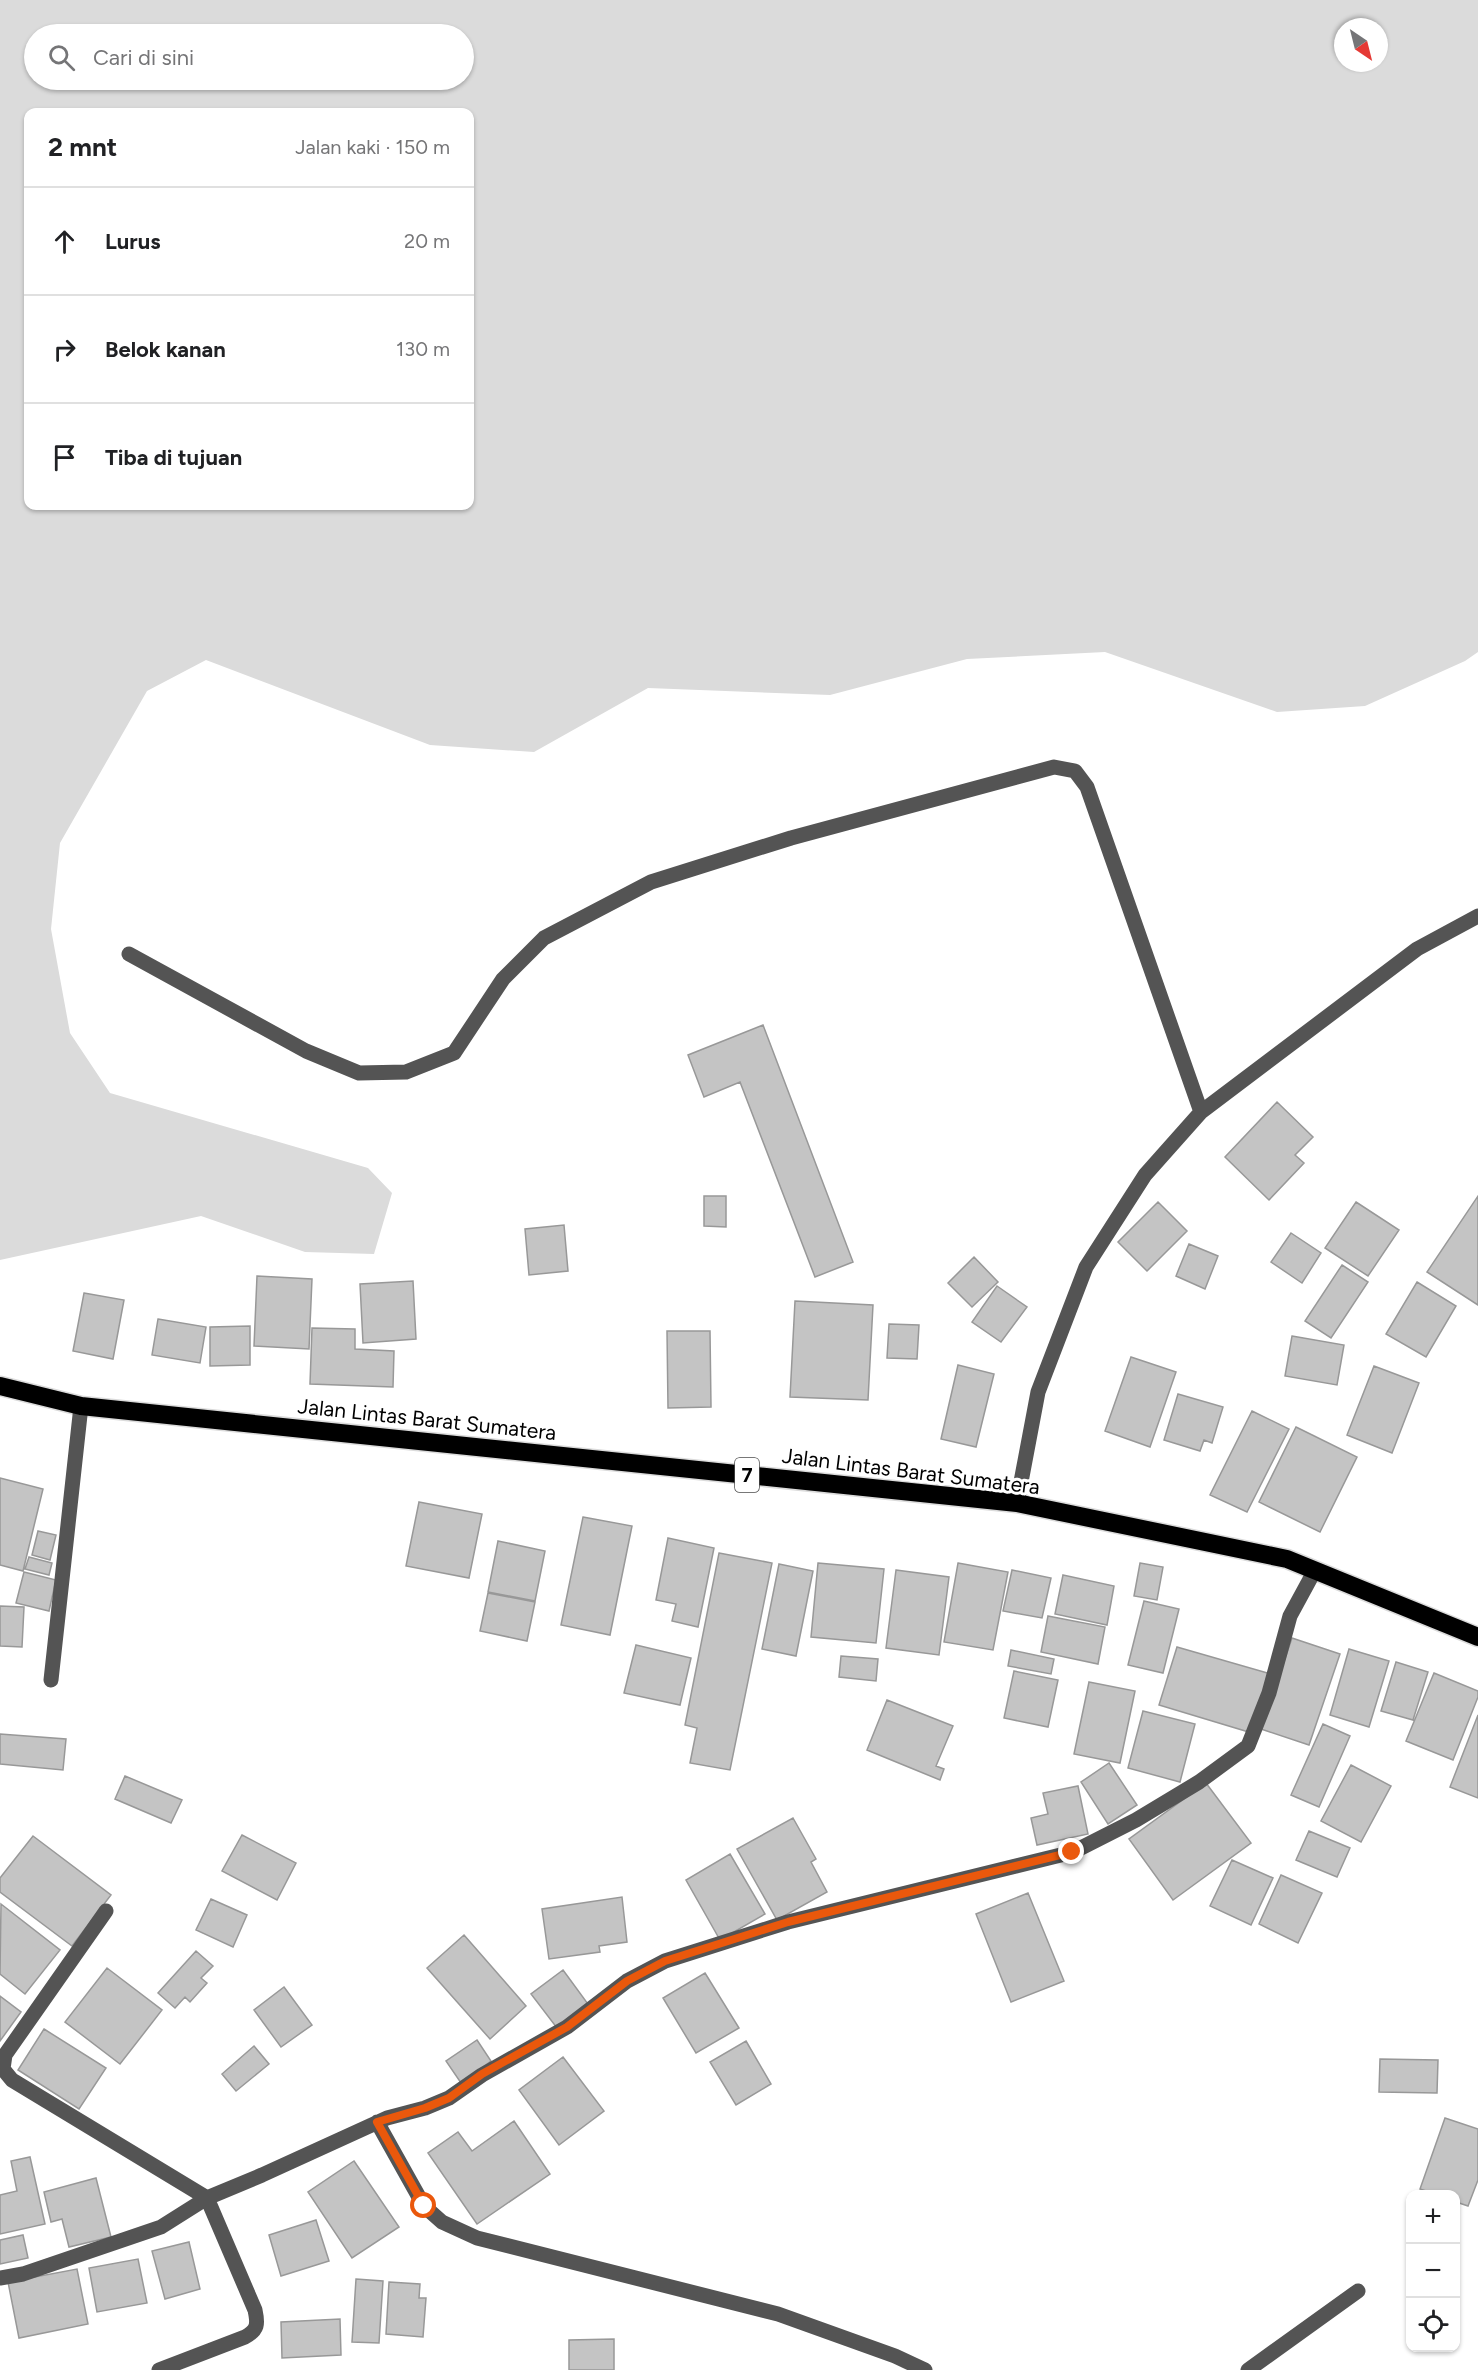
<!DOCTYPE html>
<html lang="id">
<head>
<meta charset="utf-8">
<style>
	body { margin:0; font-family:Figtree,sans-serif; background:#f2f2f2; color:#202124 }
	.controls { position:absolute; right:18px; bottom:18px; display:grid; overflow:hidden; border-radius:12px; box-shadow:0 2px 4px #0004 }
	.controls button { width:54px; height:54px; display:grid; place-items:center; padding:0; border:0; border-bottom:2px solid #e0e0e0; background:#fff; color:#202124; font:30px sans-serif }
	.compass { position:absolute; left:1334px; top:18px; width:54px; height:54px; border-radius:50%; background:#fff; box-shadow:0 2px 4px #0004; rotate:145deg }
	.stop { position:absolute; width:18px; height:18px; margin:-14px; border:4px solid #ea580c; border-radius:50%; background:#fff }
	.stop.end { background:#ea580c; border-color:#fff; box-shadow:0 2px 6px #0008 }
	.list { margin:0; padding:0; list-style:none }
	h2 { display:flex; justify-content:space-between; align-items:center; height:78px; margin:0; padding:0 24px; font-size:26px }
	h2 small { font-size:20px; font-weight:400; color:#757577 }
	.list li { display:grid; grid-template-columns:39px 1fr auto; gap:18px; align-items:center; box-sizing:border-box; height:108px; padding:0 24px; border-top:2px solid #e0e0e0 }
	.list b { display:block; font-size:22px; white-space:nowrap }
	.list em { font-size:20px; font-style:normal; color:#757577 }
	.icon { flex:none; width:33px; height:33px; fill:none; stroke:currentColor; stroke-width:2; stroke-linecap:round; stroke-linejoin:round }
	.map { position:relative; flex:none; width:1478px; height:2370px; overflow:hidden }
	.search { position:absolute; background:#fff; box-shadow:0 2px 4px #0004; left:24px; top:24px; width:450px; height:66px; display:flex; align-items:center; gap:15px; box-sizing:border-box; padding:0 21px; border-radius:33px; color:#757577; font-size:22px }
	.panel { position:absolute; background:#fff; box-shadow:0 2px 4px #0004; left:24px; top:108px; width:450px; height:402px; border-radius:12px }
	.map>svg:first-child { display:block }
	.green { fill:#dbdbdb; fill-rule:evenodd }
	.building { fill:#c4c4c4; stroke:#989898; stroke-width:1.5 }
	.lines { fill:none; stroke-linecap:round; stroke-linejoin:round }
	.highway-casing { stroke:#dbdbdb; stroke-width:21 }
	.minor { stroke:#545454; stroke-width:15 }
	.highway { stroke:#000; stroke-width:18 }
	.route { stroke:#ea580c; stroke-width:8 }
	.labels { text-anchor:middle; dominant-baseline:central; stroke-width:6; stroke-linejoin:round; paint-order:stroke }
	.shield { fill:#fff; stroke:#4c4c4c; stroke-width:1.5 }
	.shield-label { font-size:20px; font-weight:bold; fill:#000 }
	.street-label { font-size:21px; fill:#000; stroke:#fff }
</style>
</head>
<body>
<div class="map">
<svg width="1478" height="2370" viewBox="0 0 1478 2370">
	<rect width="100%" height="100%" fill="#fff"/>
	<path class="green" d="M0,0H1478V652L1465,661L1365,706L1277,712L1105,652L967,659L830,695L648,688L534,752L430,745L206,660L147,691L60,843L51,929L70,1033L110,1093L368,1168L392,1193L374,1254L305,1252L201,1216L0,1260ZM1343,27H1379V63H1343ZM34,34H464V80H34ZM28,112H470V506H28Z"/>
	<path class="building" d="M763,1025L853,1262L815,1277L740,1082L704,1097L688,1055Z
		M1277,1102L1313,1137L1295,1155L1304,1163L1269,1200L1225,1157Z
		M704,1196H726V1227L704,1226Z
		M1478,1196V1305L1427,1272Z
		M1158,1202L1187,1231L1147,1271L1118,1242Z
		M1356,1202L1399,1230L1368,1276L1325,1248Z
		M564,1225L568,1271L529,1275L525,1229Z
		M1291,1233L1321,1253L1302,1283L1271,1262Z
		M1189,1244L1218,1256L1205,1289L1176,1276Z
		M974,1257L998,1282L972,1307L948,1283Z
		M1342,1265L1368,1282L1331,1338L1305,1321Z
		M257,1276L312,1279L309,1349L254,1346Z
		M413,1281L416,1339L363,1343L360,1284Z
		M1417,1282L1456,1306L1426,1357L1386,1334Z
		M997,1286L1027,1307L1001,1342L972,1322Z
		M84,1293L124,1300L113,1359L73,1351Z
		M795,1301L873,1305L868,1400L790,1397Z
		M158,1319L206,1327L200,1363L152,1355Z
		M889,1324L919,1325L917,1359L887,1358Z
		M250,1326V1365L210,1366V1327Z
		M312,1328L355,1329V1349L394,1351L393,1387L310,1384Z
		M667,1331H710L711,1407L668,1408Z
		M1292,1336L1344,1345L1337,1385L1285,1376Z
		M1131,1357L1176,1372L1150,1447L1105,1431Z
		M958,1365L994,1374L976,1447L941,1439Z
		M1374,1366L1419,1383L1392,1453L1347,1435Z
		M1178,1394L1223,1407L1212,1443L1204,1440L1200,1451L1164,1440Z
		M1252,1411L1289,1429L1247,1512L1210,1495Z
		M1296,1427L1357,1457L1320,1532L1259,1502Z
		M0,1478L43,1489L23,1571L0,1565Z
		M419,1502L482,1514L469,1578L406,1566Z
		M583,1517L632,1526L610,1635L561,1625Z
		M38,1531L56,1535L50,1560L32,1555Z
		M668,1538L714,1548L698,1627L672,1621L676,1604L656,1600Z
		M498,1541L545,1551L535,1601L488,1592Z
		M719,1553L772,1563L730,1770L690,1763L697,1728L685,1725Z
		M29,1557L52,1563L49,1575L25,1569Z
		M818,1563L884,1569L876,1643L811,1637Z
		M958,1563L1008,1572L993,1650L944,1642Z
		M1140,1563L1163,1567L1157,1600L1134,1596Z
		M779,1564L813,1571L796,1656L762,1649Z
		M896,1570L949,1577L939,1655L886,1648Z
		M1012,1570L1051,1578L1042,1618L1003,1611Z
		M24,1572L56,1580L49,1611L16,1603Z
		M1063,1575L1114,1586L1107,1625L1055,1614Z
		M488,1593L535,1602L527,1641L480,1631Z
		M1144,1601L1179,1609L1163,1673L1128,1665Z
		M0,1606L24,1607L22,1647L0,1646Z
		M1048,1616L1105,1627L1098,1664L1041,1652Z
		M1292,1638L1340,1654L1309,1745L1261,1729Z
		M636,1645L691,1658L680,1705L624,1693Z
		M1177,1647L1271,1674L1252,1733L1159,1705Z
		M1349,1649L1389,1661L1369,1727L1330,1715Z
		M1011,1650L1054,1659L1051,1674L1008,1666Z
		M841,1656L878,1659L876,1681L839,1677Z
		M1396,1662L1428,1672L1413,1720L1381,1711Z
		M1014,1671L1058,1680L1048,1727L1004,1718Z
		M1434,1673L1478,1691V1697L1453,1760L1406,1741Z
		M1089,1682L1135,1691L1120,1763L1074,1754Z
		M887,1700L953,1726L936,1766L944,1769L940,1780L867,1750Z
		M1143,1711L1195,1724L1180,1782L1128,1768Z
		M1478,1715V1798L1450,1787Z
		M1323,1724L1350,1736L1319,1807L1291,1795Z
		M0,1734L66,1739L63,1770L0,1764Z
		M1109,1763L1137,1805L1108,1824L1081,1782Z
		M1351,1765L1391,1786L1361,1842L1321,1821Z
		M125,1776L182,1800L171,1823L115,1799Z
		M1206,1783L1251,1843L1173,1900L1129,1839Z
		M1078,1786L1088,1834L1037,1845L1031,1818L1048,1814L1043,1793Z
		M793,1818L816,1859L811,1862L827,1892L777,1920L737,1849Z
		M1309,1831L1350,1848L1337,1877L1296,1860Z
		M242,1835L296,1863L277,1900L222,1871Z
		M33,1836L111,1895L72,1946L0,1892V1878Z
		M730,1854L765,1914L720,1940L686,1880Z
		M1232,1860L1273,1878L1251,1925L1210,1906Z
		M1281,1875L1322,1893L1298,1943L1259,1924Z
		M1028,1893L1064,1981L1011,2002L976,1914Z
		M622,1897L627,1942L599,1946L600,1952L549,1959L542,1909Z
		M211,1899L247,1915L233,1947L196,1930Z
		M1,1904L60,1950L25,1994L0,1974Z
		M464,1935L526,2006L490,2039L427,1968Z
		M196,1951L213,1966L201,1978L207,1983L190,2002L185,1997L175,2008L158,1993Z
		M107,1968L162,2010L120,2064L65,2022Z
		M563,1970L588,2004L557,2028L531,1994Z
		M705,1973L739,2028L696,2053L663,1998Z
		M284,1987L312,2025L281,2047L254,2010Z
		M0,1996L21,2012L0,2041Z
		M44,2029L106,2068L79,2109L18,2070Z
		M477,2040L491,2061L461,2083L446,2061Z
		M746,2041L771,2084L736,2105L710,2062Z
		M254,2046L269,2064L236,2091L222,2074Z
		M563,2057L604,2111L559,2145L519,2090Z
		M1380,2059L1438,2060L1437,2093L1379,2092Z
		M1445,2118L1478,2129V2180L1468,2206L1456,2202V2194H1435L1420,2189Z
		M514,2121L550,2174L477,2224L428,2153L458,2132L472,2151Z
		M30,2157L45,2224L0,2234V2195L17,2191L11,2161Z
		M354,2161L399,2227L352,2258L308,2192Z
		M96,2178L111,2237L69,2247L62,2219L51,2222L44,2192Z
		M316,2220L329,2261L281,2276L269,2235Z
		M23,2235L28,2258L0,2264V2240Z
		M189,2242L200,2289L165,2299L152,2251Z
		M138,2259L147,2303L97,2312L89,2268Z
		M77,2269L88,2324L19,2338L8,2282Z
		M356,2279L383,2281L379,2343L352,2342Z
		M389,2282L420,2284L419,2298H426L423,2337L386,2334Z
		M340,2319L341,2355L282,2358L281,2322Z
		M614,2339V2370H569V2340Z"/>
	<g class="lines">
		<g class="highway-casing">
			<path id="highway" d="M0,1386L81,1406L1017,1503L1287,1559L1478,1637"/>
		</g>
		<path class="minor" d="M129,954L306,1051L359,1073L406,1072L454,1053L503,979L544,938L651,882L791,838L1054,767L1075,771L1087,787L1201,1112
			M1017,1503L1038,1392L1086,1267L1145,1175L1201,1112L1417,949L1478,916
			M51,1680L81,1406
			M106,1911L5,2055L3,2069L12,2080L207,2198L255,2310C258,2324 258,2330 245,2337L159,2370
			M377,2122L424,2206L442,2222L477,2238L778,2314L895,2356L925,2370
			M0,2278L23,2274L161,2227L207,2198L262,2175L387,2118L425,2108L449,2098L482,2075L567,2027L627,1981L665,1961L788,1922L1073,1852L1136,1820L1199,1782L1248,1746L1269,1693L1290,1616L1315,1570
			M1248,2370L1358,2291"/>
		<use href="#highway" class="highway"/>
	</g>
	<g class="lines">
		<path class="route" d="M424,2206L377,2122L425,2108L449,2098L482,2074L567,2027L627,1981L665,1961L788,1922L1072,1852"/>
	</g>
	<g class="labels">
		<rect class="shield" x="735" y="1458" width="24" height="34" rx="4.5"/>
		<g class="shield-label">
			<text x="747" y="1475">7</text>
		</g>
		<g class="street-label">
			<text transform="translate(427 1419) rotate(6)">Jalan Lintas Barat Sumatera</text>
			<text transform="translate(911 1471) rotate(7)">Jalan Lintas Barat Sumatera</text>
		</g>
	</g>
</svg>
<div class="controls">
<button>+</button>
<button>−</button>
<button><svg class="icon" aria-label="locate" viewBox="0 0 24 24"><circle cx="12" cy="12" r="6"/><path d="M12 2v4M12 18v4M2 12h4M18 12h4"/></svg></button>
</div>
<svg class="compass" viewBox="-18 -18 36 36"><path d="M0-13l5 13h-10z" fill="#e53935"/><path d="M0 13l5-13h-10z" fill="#757577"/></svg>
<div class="stop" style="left:424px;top:2206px"></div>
<div class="stop end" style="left:1072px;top:1852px"></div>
<div class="search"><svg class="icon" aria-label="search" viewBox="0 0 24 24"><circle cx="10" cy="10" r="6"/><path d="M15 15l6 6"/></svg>Cari di sini</div>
<section class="panel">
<h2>2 mnt<small>Jalan kaki · 150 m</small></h2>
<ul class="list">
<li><svg class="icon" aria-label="ahead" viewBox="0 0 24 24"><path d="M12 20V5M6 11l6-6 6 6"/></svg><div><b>Lurus</b></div><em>20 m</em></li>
<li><svg class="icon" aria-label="right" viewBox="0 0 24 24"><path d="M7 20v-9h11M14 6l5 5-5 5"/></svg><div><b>Belok kanan</b></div><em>130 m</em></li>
<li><svg class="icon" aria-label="arrive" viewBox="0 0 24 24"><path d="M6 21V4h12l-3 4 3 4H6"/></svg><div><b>Tiba di tujuan</b></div></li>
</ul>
</section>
</div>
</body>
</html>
